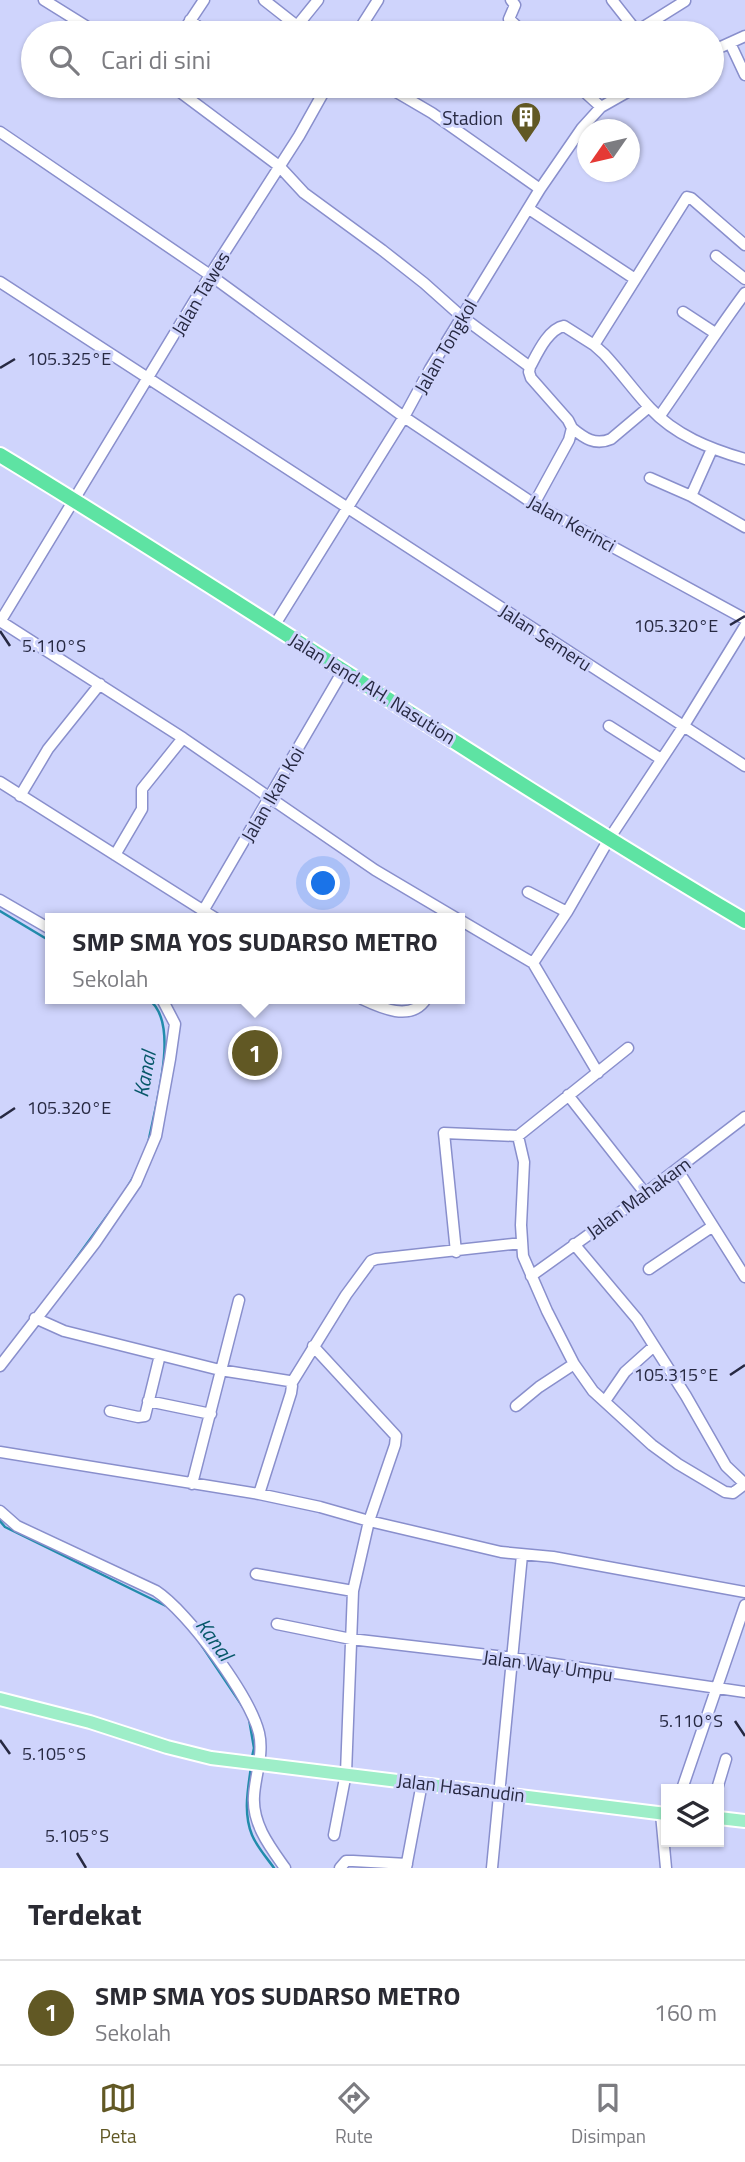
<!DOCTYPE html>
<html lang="id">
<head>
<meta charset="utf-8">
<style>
	body { margin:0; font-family:"Titillium Web",sans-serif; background:#f7f7f7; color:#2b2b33 }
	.controls { position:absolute; right:21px; bottom:21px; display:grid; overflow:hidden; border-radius:0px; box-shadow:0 2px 5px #0004 }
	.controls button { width:63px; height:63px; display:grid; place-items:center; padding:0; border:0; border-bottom:2px solid #e1e1e2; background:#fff; color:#2b2b33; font:35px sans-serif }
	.compass { position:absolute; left:577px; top:119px; width:63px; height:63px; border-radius:50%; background:#fff; box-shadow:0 2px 5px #0004; rotate:236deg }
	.you { position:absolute; left:324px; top:884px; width:24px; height:24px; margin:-18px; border:5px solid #fff; border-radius:50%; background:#1a73e8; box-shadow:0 0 0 10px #1a73e833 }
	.badge { display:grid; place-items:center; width:46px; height:46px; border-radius:50%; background:#615824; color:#fff; font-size:23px; font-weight:700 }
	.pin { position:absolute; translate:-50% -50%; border:4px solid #fff; box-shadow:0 2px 7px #0006 }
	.popup { position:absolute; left:45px; top:913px; width:420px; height:91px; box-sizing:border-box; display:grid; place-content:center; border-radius:0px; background:#fff; filter:drop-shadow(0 2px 5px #0005); font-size:23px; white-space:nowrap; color:#7c7c81 }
	.popup b { font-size:26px; color:#2b2b33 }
	.popup::after { content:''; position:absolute; left:50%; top:100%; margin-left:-14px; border:14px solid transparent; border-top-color:#fff }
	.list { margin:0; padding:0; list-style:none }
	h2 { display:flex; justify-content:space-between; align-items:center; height:91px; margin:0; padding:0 28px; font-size:30px }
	h2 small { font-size:23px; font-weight:400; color:#7c7c81 }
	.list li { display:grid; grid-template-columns:46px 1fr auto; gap:21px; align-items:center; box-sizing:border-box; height:105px; padding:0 28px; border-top:2px solid #e1e1e2 }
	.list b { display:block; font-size:26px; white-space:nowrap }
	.list p { margin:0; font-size:23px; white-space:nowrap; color:#7c7c81 }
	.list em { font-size:23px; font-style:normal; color:#7c7c81 }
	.icon { flex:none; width:38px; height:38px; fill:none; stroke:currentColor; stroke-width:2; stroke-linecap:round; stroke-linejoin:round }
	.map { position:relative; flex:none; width:745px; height:1868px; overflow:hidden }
	.search { position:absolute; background:#fff; box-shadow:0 2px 5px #0004; left:21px; right:21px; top:21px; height:77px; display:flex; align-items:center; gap:18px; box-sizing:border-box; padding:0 24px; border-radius:38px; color:#7c7c81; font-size:26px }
	.sheet { height:196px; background:#fff }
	nav { display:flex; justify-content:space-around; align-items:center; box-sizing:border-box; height:98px; border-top:2px solid #e1e1e2; background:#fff; font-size:19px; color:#7c7c81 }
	nav a { display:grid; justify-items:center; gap:4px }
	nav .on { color:#615824 }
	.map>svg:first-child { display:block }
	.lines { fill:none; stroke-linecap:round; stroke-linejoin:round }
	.stream { stroke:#228cac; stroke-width:2.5 }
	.minor-casing { stroke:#898fcc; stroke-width:13 }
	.major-casing { stroke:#fff; stroke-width:16 }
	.highway-casing { stroke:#fff; stroke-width:18 }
	.minor { stroke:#fff; stroke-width:10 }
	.major { stroke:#9eeec8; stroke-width:12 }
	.highway { stroke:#5ee3a3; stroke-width:14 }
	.ticks { fill:none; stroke:#272942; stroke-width:2.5 }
	.labels { text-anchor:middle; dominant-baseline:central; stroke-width:6; stroke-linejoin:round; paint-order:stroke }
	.poi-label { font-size:19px; fill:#272942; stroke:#cfd4fc; text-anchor:end }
	.street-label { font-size:19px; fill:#272942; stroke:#cfd4fc }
	.water-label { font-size:21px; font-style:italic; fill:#08586a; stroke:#cfd4fc }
	.ticks-label { font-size:18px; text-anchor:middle; fill:#272942; stroke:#cfd4fc; stroke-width:6; stroke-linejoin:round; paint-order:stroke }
</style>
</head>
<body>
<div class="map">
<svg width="745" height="1868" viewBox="0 0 745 1868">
	<rect width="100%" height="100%" fill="#cfd4fc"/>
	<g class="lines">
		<path class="stream" d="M0,911L50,941
			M148,1144C154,1109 182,1022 148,999
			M127,1188L134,1176
			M59,1282L115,1205
			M0,1521L5,1527L168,1607
			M198,1640L243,1707
			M249,1719L254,1748L252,1757
			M251,1767C248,1789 243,1813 252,1835C257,1847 267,1858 274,1868"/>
		<g class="minor-casing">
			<path id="minor" d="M44,0L97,33
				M264,0L306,33
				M511,0L515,5L509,19L524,33
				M612,0L638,33
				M190,20L206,33
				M297,26L318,0
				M637,31L685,1
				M182,33L204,0
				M357,33L378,0
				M730,43L745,75
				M712,51L745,36
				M172,86L279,166L304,193L382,250L424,283L461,316L530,367C537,354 548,329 564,326L594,345L604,354C620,371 634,391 650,408C675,435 710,449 745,459
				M386,86L432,113L540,189
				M578,86L601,107
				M0,132L210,275L404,417L534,504L745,619
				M529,209L635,279
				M716,256L745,279
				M0,282L745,766
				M683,312L715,333
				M594,345L687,197L691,198L745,245
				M530,367L529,372L531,378L568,420L572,428L569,440L534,504
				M659,417C688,376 715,333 745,293
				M572,428C584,438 595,446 611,439L649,407
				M650,478L691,496L745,527
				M691,496L712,449
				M0,621L183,738L375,870L456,918
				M0,622L210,275L299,136L327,86
				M274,626L404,417L430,369L540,189L582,128L601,107L638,86
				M609,726L661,759
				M0,782L215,918
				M20,796L48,749L100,684
				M115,855L142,809V789L183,738
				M528,892L567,912
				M0,900L50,929
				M199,918L344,669
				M460,920L533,963L598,1073
				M533,963L567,912L609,839L683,727L745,626
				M362,999C381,1008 411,1022 426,999
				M568,1095L645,1193
				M518,1136L524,1162L521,1225L523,1256L547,1311L574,1364L593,1391L652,1445L678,1464L725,1492L733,1493L745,1484
				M677,1169L745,1277
				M574,1244L637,1319L686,1396L726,1466L745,1484
				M456,1252L444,1133L518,1136L628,1048
				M649,1269L713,1226
				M531,1276L626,1208L745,1117
				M35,1318L64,1331L220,1370L289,1381L292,1386L291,1393L259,1494
				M313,1346L396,1436L395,1445L369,1521L501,1552L553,1557L745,1592
				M0,1366L95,1243L136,1183L156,1136L170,1059L175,1024L162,999
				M291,1384L346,1295L371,1261L376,1259L522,1243
				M148,1401L211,1414
				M605,1401L625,1372L654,1346
				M516,1406L539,1387L574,1364
				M110,1411L138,1417L145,1416L160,1355
				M0,1452L259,1494L320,1507L369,1521L353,1591L346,1773L334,1835
				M192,1484L239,1300
				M0,1511L17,1526L156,1591C188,1612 250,1696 259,1733C264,1754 255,1776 254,1796C252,1824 270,1847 285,1868
				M256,1574L353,1591
				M277,1624L351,1639L513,1658L745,1692
				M682,1789L745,1605
				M717,1789L726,1759
				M661,1814L666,1868
				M340,1868L346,1861H353L407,1864
				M406,1868L422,1783
				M492,1868L522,1555"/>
		</g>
		<g class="major-casing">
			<path id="major" d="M0,1699L90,1722L167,1747L211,1758L666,1814
				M719,1818L745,1821"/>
		</g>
		<g class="highway-casing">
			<path id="highway" d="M0,455C251,607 493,772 745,921"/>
		</g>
		<use href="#minor" class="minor"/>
		<use href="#major" class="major"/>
		<use href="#highway" class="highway"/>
	</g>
	<path class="ticks" d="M0,368L15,359M730,625L745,616M0,631L10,646M0,1118L15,1108M730,1375L745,1365M735,1721L745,1736M0,1740L10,1754M77,1853L86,1868"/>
	<defs>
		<g id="building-pin" transform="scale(1.575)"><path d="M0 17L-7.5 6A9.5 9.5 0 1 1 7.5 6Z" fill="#615824" stroke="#cfd4fc"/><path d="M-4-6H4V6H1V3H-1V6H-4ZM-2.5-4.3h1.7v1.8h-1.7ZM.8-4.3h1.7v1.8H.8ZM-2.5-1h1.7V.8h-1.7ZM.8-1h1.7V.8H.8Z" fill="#fff"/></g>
	</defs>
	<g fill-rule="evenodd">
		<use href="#building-pin" x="526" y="117"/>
	</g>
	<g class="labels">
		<g class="poi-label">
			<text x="503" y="117">Stadion</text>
		</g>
		<g class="street-label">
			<text transform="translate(200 293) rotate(-59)">Jalan Tawes</text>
			<text transform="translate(445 346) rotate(-60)">Jalan Tongkol</text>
			<text transform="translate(572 523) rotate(29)">Jalan Kerinci</text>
			<text transform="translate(546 637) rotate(33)">Jalan Semeru</text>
			<text transform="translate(373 688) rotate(32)">Jalan Jend. AH. Nasution</text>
			<text transform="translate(272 794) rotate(-60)">Jalan Ikan Koi</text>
			<text transform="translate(638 1197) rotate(-36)">Jalan Mahakam</text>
			<text transform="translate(548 1665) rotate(8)">Jalan Way Umpu</text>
			<text transform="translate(461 1787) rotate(7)">Jalan Hasanudin</text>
		</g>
		<g class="water-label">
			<text transform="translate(144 1074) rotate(-80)">Kanal</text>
			<text transform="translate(215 1639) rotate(54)">Kanal</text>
		</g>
	</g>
	<g class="ticks-label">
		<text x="69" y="365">105.325°E</text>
		<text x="676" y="632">105.320°E</text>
		<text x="54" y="652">5.110°S</text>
		<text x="69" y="1114">105.320°E</text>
		<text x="676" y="1381">105.315°E</text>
		<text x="691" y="1727">5.110°S</text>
		<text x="54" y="1760">5.105°S</text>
		<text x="77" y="1842">5.105°S</text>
	</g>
</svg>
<div class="controls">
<button><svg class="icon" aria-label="layers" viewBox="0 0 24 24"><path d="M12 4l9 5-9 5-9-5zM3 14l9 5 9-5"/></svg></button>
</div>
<svg class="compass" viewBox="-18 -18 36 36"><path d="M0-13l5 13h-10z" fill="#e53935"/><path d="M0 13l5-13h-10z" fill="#7c7c81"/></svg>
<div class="you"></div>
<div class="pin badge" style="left:255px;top:1053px">1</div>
<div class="popup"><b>SMP SMA YOS SUDARSO METRO</b>Sekolah</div>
<div class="search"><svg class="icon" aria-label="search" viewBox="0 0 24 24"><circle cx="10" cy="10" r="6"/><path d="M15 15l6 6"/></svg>Cari di sini</div>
</div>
<section class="sheet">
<h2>Terdekat<small></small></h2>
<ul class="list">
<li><span class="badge">1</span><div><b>SMP SMA YOS SUDARSO METRO</b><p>Sekolah</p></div><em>160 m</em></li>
</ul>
</section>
<nav>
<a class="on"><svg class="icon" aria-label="map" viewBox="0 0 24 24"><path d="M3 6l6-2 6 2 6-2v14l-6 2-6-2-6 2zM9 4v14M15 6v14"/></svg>Peta</a>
<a><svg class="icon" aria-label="directions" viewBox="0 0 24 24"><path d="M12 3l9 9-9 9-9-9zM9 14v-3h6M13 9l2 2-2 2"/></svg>Rute</a>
<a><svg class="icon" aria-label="saved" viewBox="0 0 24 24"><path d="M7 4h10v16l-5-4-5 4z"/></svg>Disimpan</a>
</nav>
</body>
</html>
